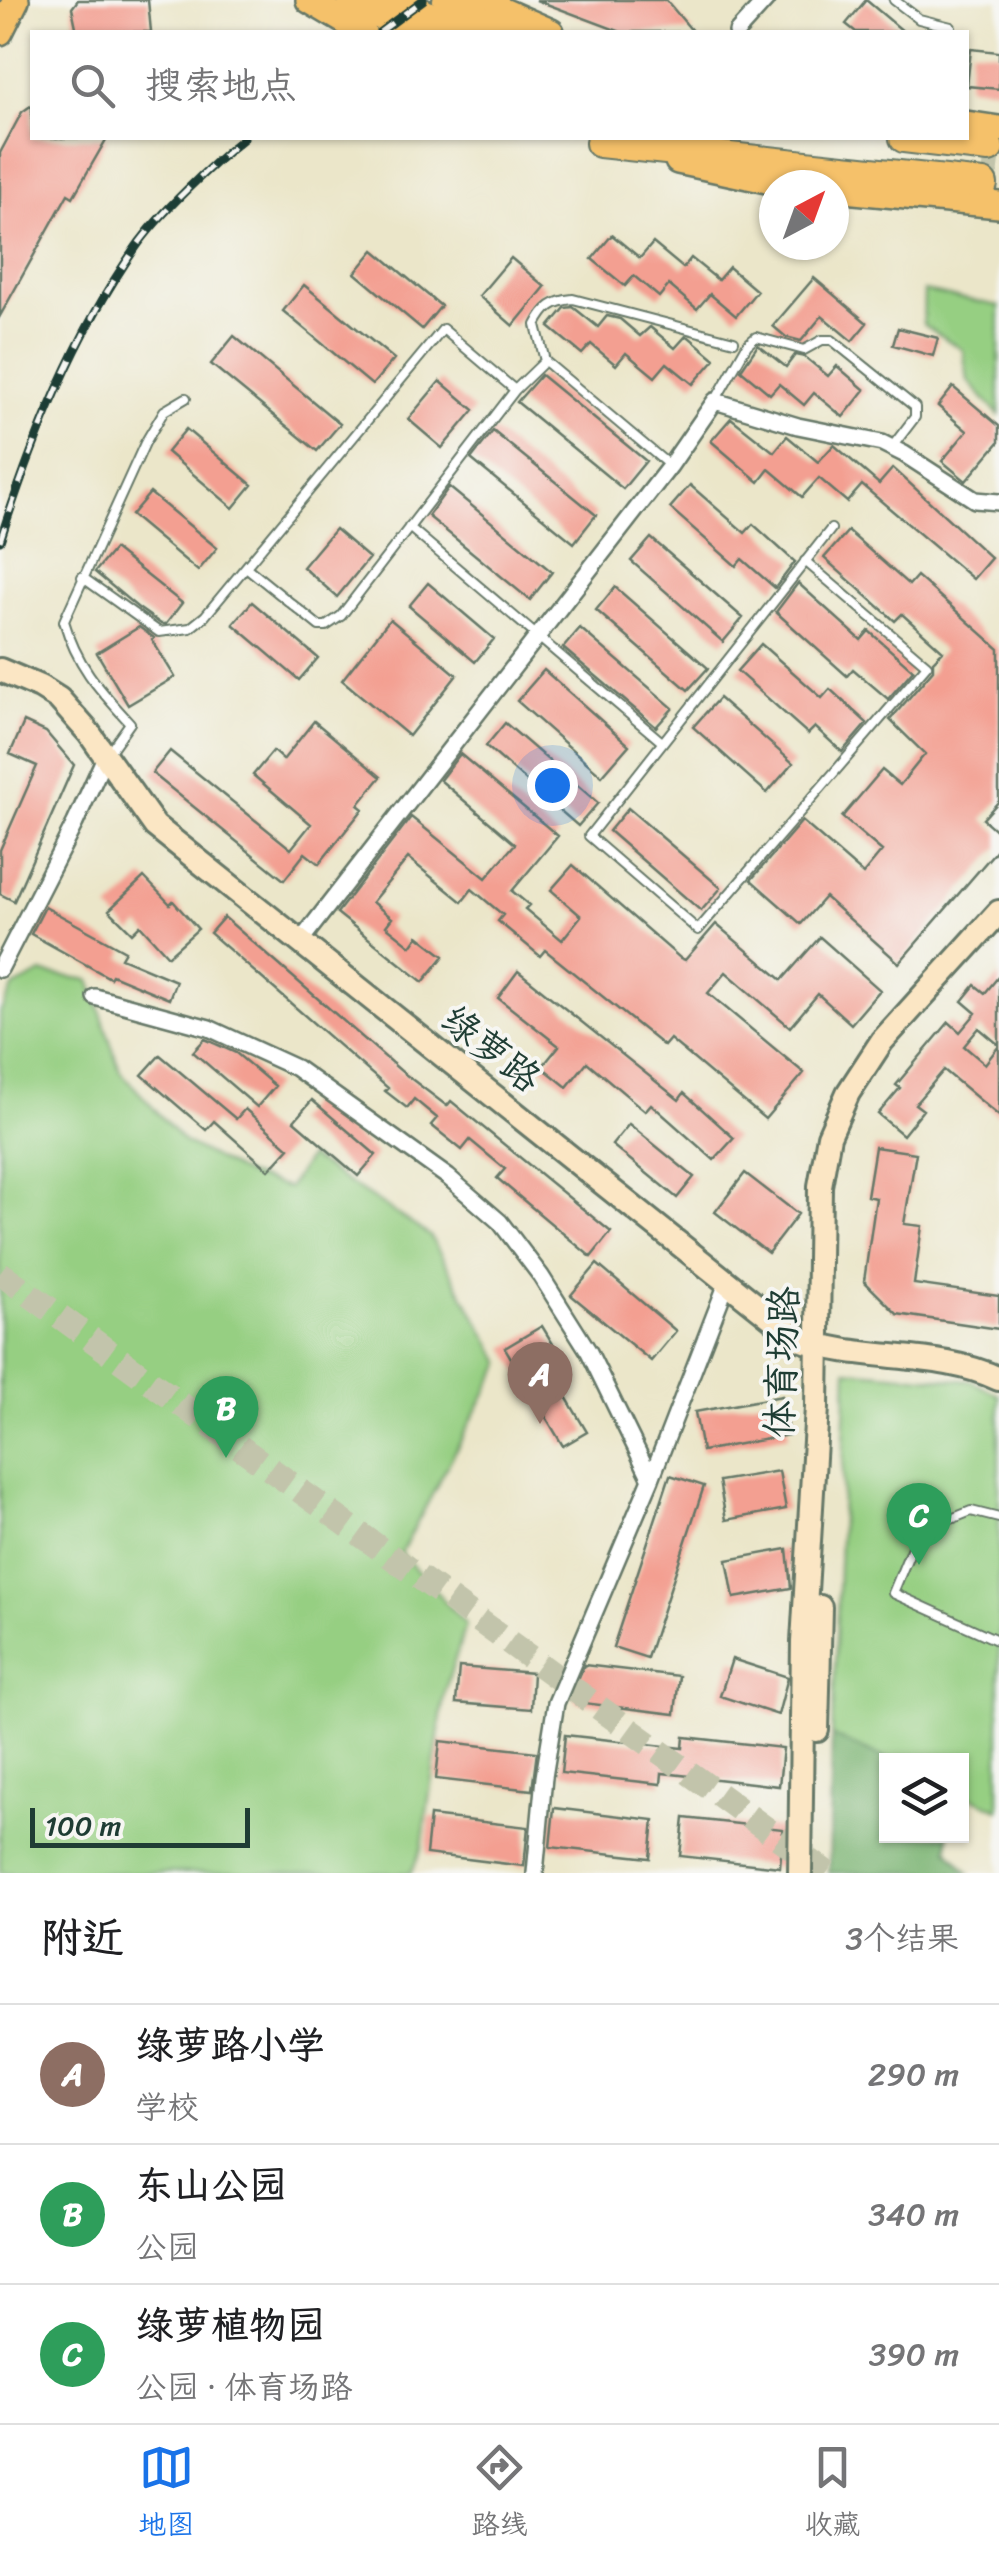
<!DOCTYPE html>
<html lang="zh">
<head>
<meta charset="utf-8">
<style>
	body { margin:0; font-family:Sriracha,"LXGW WenKai TC",sans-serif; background:#f2f2f2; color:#202124 }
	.controls { position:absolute; right:30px; bottom:30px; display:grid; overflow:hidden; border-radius:0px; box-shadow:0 2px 8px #0004 }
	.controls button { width:90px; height:90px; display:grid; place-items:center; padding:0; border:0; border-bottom:2px solid #e0e0e0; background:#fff; color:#202124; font:50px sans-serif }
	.compass { position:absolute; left:759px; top:170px; width:90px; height:90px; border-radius:50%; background:#fff; box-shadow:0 2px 8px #0004; rotate:41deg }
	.scale { position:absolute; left:30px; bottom:25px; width:220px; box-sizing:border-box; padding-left:10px; border:5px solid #1f3d34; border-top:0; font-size:28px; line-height:35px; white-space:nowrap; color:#1f3d34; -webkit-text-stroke:8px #f6f6f2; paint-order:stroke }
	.you { position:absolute; left:552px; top:785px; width:35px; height:35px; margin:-25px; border:8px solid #fff; border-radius:50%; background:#1a73e8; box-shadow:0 0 0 15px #1a73e833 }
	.badge { display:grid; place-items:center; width:65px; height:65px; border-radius:50%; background:#1a73e8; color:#fff; font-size:32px; font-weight:700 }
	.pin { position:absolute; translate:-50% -82px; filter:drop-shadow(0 2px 5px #0008) }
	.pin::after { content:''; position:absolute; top:52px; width:35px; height:30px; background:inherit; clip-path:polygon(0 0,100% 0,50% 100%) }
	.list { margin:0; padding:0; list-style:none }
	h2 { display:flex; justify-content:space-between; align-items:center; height:130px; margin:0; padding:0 40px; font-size:42px }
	h2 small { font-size:32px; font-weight:400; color:#757577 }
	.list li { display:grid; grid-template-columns:65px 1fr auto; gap:30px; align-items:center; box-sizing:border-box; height:140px; padding:0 40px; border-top:2px solid #e0e0e0 }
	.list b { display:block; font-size:38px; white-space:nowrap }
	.list p { margin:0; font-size:32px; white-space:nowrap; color:#757577 }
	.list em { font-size:32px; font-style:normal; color:#757577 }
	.icon { flex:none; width:55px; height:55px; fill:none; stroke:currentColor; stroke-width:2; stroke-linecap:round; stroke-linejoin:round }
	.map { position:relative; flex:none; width:999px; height:1873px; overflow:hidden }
	.search { position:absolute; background:#fff; box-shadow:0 2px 8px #0004; left:30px; right:30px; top:30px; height:110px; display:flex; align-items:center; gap:25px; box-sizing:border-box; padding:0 35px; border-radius:0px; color:#757577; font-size:38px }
	.sheet { height:550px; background:#fff }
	nav { display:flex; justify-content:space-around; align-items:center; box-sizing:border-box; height:140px; border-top:2px solid #e0e0e0; background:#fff; font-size:28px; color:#757577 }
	nav a { display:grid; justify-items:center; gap:5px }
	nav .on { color:#1a73e8 }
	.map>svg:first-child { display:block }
	.green { fill:#96cf82; stroke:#5a865b; stroke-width:2.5 }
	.forest { fill:#78b270; stroke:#4c7852; stroke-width:2.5 }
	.building { fill:#f39f91 }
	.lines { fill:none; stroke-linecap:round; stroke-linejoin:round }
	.primary-tunnel { stroke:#c2c4ab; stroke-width:25; stroke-dasharray:25 12; stroke-linecap:butt }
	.highway-tunnel { stroke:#c2c4ab; stroke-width:28; stroke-dasharray:28 14; stroke-linecap:butt }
	.lane-casing { stroke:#667868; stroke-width:12 }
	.street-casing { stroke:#667868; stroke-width:20 }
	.secondary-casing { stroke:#667868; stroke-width:28 }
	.primary-casing { stroke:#667868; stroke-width:30 }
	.highway-casing { stroke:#667868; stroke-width:32 }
	.lane { stroke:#fff; stroke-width:8 }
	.street { stroke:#fff; stroke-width:15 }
	.secondary { stroke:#fbe6c4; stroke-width:22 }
	.primary { stroke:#f5c16b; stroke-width:25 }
	.highway { stroke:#f5c16b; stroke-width:28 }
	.rail-casing { stroke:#1f3d34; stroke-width:9 }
	.rail { stroke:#f6f6f2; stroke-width:5; stroke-dasharray:15; stroke-linecap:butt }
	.labels { text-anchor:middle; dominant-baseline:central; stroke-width:8; stroke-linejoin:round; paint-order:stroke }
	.street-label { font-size:38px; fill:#1f3d34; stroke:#f6f6f2 }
</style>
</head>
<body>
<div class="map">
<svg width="999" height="1873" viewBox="0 0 999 1873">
	<rect width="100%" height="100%" fill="#f6f6f2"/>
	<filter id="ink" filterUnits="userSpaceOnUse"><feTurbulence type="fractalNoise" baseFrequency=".01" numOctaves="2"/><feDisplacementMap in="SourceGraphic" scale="20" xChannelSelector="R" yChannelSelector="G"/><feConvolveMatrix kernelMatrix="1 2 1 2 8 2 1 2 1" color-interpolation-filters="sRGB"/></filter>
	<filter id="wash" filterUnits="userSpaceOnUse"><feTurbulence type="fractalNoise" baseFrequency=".0048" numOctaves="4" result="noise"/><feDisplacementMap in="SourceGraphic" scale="40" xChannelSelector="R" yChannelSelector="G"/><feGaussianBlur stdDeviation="2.25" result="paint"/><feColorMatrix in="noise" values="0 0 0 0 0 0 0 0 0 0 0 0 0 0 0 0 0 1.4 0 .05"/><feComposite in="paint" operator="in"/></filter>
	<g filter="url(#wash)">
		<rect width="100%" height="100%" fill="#ebe6c9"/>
		<path class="green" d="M924,291L999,306V415L968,381L963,350L923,324Z
			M42,973L90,980L120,1071L184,1142L245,1174L288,1188L309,1157L430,1236L502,1363L401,1553L466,1625L445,1690L422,1847L411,1873H0V1012L14,987Z
			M847,1370L971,1381L999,1395V1809L962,1793V1760H889L832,1736Z"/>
		<path class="forest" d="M832,1736L889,1760L886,1836H949L948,1849L969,1873H829Z"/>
		<g id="blocks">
			<path class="building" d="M78,0H148L151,32H77L72,8Z
				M536,0H666L693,32H621Z
				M866,0L904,32H856L846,24Z
				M971,49L999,52V89L967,86Z
				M32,105V138H107L73,197L68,194L0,316V153L22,112Z
				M612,235L640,258L653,243L683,268L691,258L718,280L729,267L757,291L736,316L710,294L697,309L669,285L659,297L634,276L625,286L592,259Z
				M374,250L441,306L422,329L355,273Z
				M511,258L545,287L513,326L479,296Z
				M814,278L867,323L852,341L822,316L801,341L786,337L773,326Z
				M304,285L394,359L372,385L283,311Z
				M573,307L598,327L607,316L620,319L640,336L650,327L675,348L686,336L689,337L715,359L693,384L667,363L655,377L626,353L616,365L591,344L582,354L549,327L565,308Z
				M898,328L938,338L933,356L893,345Z
				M234,336L340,424L317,451L211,364Z
				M758,345L786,367L795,355L805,357L828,376L837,366L865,390L843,417L814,393L804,405L779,384L770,394L741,370Z
				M541,375L646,461L623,489L517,402Z
				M440,381L474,410L442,448L408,419Z
				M953,387L999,426V442L966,481L942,461L967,431L938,406Z
				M731,418L774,452L787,436L818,462L834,445L879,484L893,468L991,558L973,579L862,485L847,502L819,478L802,497L769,469L759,482L711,441Z
				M186,429L252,485L233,508L167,452Z
				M493,431L596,515L574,543L471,459Z
				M690,485L745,533L753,524L795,562L775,588L742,559L736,566L670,508Z
				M449,487L552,572L530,600L428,516Z
				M150,493L217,548L198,571L131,515Z
				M335,529L369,558L337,597L303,567Z
				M848,531L909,585L917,576L999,649V801L983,819L999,833V847L899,963L825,897L801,924L751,880L802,821L863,874L882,851L842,817L882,770L900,785L925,754L890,720L933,670V661L943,651L902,614L895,621L824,558Z
				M651,538L743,618L723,642L631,561Z
				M114,549L182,603L166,624H161L137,607L95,572Z
				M428,583L494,639L475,662L409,606Z
				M798,583L861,640L869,631L913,670L888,699L853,669L847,676L776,612Z
				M615,587L708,668L688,690L596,610Z
				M252,602L318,658L299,680L233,624Z
				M390,619L457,675L409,736L342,680Z
				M139,627L154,638L152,640L175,677L128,705L97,653Z
				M580,628L673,708L656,727L563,648Z
				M761,644L822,698L830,689L867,723L842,752L815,727L808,734L737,671Z
				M544,670L629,745L602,776L517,701Z
				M719,698L793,763L767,793L693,727Z
				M314,721L381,777L358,805L363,809L319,864L305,853L284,880L152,773L170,751L291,849L311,824L253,775L273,751L283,760Z
				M24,722L46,732L74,765L14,901L0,894V850L37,766L10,754Z
				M505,723L598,803L578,826L486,746Z
				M460,754L558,836L512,891L529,905L525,909L562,940L581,916L551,890L573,865L680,958L685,960L716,924L782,980L820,937L880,990L851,1024L818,994L790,1027L726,972L708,993L804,1073L765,1119L670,1039L664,1046L545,950L540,956L498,921L503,915L472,889L462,902L408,858L372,902L392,918L386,926L411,946L418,936L444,956L423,982L337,913L411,817L486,878L515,844L440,780Z
				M628,808L721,888L701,911L609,831Z
				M144,877L170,904L173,901L198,929L168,956L140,925L132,933L109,910Z
				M45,907L125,951L121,958L176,981L169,999L112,975L110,978L31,934Z
				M224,917L401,1071L447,1106L451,1101L611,1232L591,1257L497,1178L505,1169L470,1140L462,1150L431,1125L437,1118L414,1099L407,1108L385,1091L388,1088L210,933Z
				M518,971L679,1100L684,1093L734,1138L714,1160L651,1104L645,1111L587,1062L567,1087L542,1067L559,1046L498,998Z
				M999,976V1045L979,1028L964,1046L985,1064L999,1046V1116L944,1070L915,1104L923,1110L903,1135L878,1114L900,1088L896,1085L949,1022L960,1032L976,1013L962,1001L975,985L985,993Z
				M205,1039L236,1053L275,1086L257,1107L193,1052Z
				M160,1055L236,1119L245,1109L289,1148L269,1170L214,1121L206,1130L142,1075Z
				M312,1100L376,1155L358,1176L294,1121Z
				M629,1124L694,1177L677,1198L612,1145Z
				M875,1147L916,1153L904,1224L922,1226L914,1284L999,1296V1329L897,1314L864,1281L876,1198L867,1196Z
				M745,1173L798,1214L768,1253L715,1212Z
				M597,1264L676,1331L651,1361L571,1295Z
				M542,1326L573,1377L559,1385L587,1432L563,1446L505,1348Z
				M782,1396L789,1435L702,1451L695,1412Z
				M779,1471L786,1509L726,1520L719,1481Z
				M670,1475L704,1486L647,1658L613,1647Z
				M787,1549L791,1588L734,1598L727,1560Z
				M732,1659L788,1677L778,1715L720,1696Z
				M584,1665L679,1676L675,1714L575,1702L577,1682Z
				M459,1667L533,1673L531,1709L456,1703Z
				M565,1735L683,1748L684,1737L783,1748L779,1786L662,1773L661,1784L561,1773Z
				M440,1741L537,1752L532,1790L436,1779Z
				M554,1808L654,1820L650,1858L550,1847Z
				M430,1816L528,1827L524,1866L426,1854Z
				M684,1818L783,1829L780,1867L680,1856Z"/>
		</g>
	</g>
	<g filter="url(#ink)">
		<use href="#blocks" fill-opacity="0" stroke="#667868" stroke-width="2.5"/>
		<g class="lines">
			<path class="primary-tunnel" d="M0,1273L827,1873"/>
			<path class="highway-tunnel" d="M983,167L999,169"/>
			<g class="lane-casing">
				<path id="lane" d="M894,0L919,19L951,27
					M545,361L670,466
					M515,390L545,361L536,325C545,307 553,301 573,299L734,341
					M715,401L747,345L756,337L804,350L822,340H832L915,407V417L892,447
					M409,527L662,742
					M805,561L927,665L698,930L589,836C669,733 750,631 831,529
					M82,577L159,632L190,628L205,616L443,329L515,390L341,616L326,626H319L246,567
					M108,754L130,723C99,689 77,666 64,621L145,443L164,411L186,398
					M999,1518L971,1511L939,1524L912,1547L893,1593L999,1641"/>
			</g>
			<g class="street-casing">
				<path id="street" d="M737,32L766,0
					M299,943L670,466L715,401L798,426L882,443L904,454L975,500L999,502
					M0,969L75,823L105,757
					M95,997L209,1028L296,1068L448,1177L500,1222L541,1276L589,1352L651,1479
					M535,1873L544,1777L556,1703L651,1479L727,1283"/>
			</g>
			<g class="secondary-casing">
				<path id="secondary" d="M0,670L40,687L59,699L89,733L155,826L797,1338C862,1363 936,1349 999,1379
					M817,1730L820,1607
					M800,1873L803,1642L817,1407L820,1186L829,1136L848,1093L882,1041L999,912"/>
			</g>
			<g class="primary-casing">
				<path id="primary" d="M309,0L363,32
					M478,0L551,32
					M0,32L16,0
					M966,124L999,129
					M678,161L790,185
					M834,189L999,205"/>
			</g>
			<g class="highway-casing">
				<path id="highway" d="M352,0L412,32
					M398,0L459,32
					M447,0L502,32
					M904,138L989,148
					M600,143L983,184"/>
			</g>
			<use href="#lane" class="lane"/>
			<use href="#street" class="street"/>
			<use href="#secondary" class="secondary"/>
			<use href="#primary" class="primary"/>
			<use href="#highway" class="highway"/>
			<g class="rail-casing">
				<path id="rail" d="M380,32L423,0
					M0,541C33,439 74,336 136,247C159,214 212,164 244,138"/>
			</g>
			<use href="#rail" class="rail"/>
		</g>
	</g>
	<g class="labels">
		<g class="street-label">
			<text transform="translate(491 1049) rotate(38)">绿萝路</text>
			<text transform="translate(782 1362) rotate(-88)">体育场路</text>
		</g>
	</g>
</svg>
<div class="controls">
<button><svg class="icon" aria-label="layers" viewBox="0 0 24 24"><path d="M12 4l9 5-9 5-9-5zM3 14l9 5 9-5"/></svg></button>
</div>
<svg class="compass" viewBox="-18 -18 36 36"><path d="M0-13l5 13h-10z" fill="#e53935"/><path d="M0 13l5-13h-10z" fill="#757577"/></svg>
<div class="scale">100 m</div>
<div class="you"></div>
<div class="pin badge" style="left:540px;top:1424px;background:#8d6e63">A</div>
<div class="pin badge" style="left:226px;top:1458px;background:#2e9e5b">B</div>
<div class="pin badge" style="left:919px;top:1565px;background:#2e9e5b">C</div>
<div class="search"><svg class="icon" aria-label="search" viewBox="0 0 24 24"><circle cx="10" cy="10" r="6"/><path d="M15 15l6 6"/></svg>搜索地点</div>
</div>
<section class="sheet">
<h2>附近<small>3个结果</small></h2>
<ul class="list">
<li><span class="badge" style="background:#8d6e63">A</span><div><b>绿萝路小学</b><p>学校</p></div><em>290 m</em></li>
<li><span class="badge" style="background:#2e9e5b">B</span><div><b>东山公园</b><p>公园</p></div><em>340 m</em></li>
<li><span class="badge" style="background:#2e9e5b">C</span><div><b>绿萝植物园</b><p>公园 · 体育场路</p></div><em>390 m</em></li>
</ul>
</section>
<nav>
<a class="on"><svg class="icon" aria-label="map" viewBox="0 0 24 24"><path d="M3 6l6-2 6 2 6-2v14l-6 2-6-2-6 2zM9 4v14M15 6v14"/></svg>地图</a>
<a><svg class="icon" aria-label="directions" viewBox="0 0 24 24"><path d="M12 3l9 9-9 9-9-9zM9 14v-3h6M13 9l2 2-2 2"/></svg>路线</a>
<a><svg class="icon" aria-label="saved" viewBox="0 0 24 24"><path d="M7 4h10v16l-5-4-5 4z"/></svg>收藏</a>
</nav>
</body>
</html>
